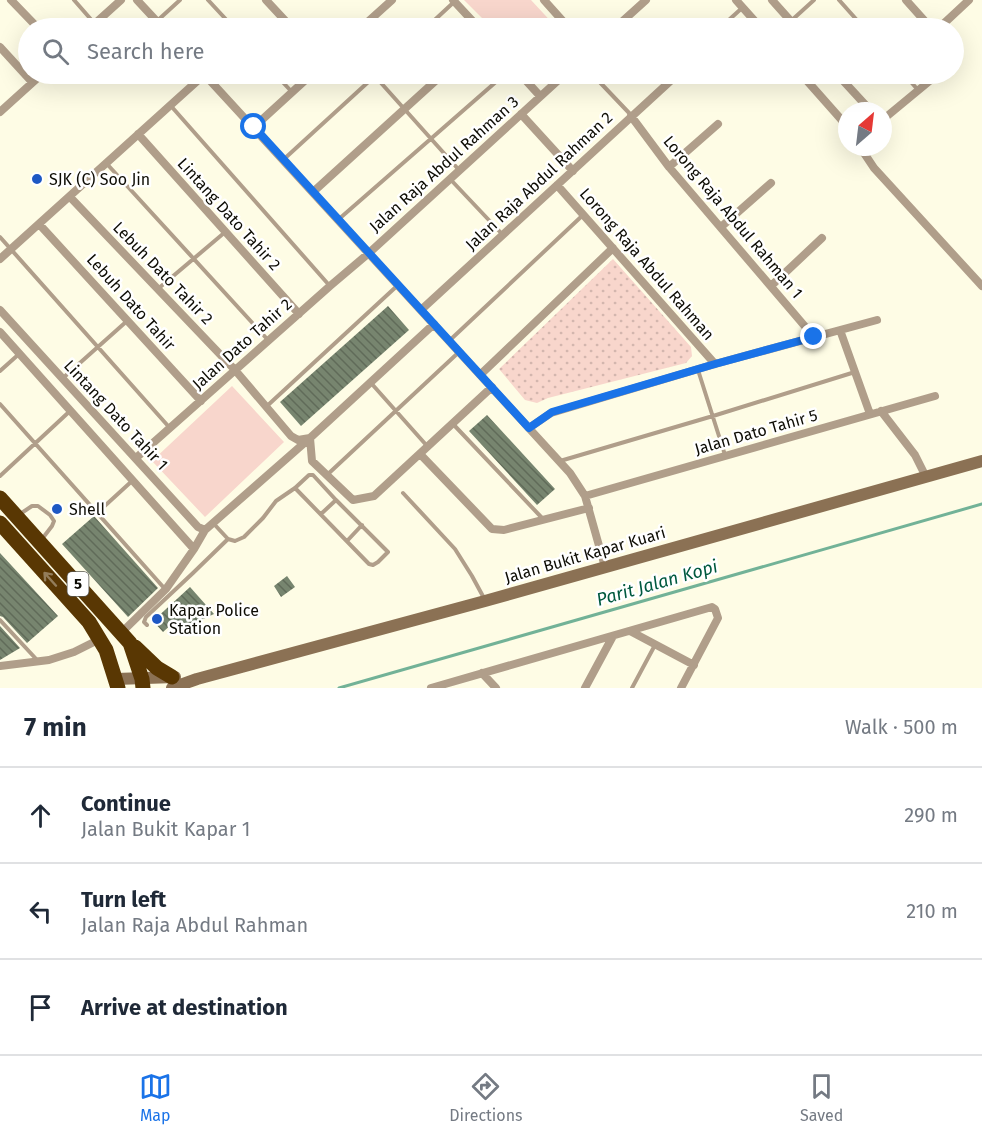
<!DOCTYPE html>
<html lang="en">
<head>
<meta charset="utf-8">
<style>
	body { margin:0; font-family:"Fira Sans",sans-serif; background:#f6f6f7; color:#1f2937 }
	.compass { position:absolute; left:838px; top:102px; width:54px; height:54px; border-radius:50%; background:#fff; box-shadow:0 6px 24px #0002; rotate:28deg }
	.stop { position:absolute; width:18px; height:18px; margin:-14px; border:4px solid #1a73e8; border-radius:50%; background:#fff }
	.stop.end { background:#1a73e8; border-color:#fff; box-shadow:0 2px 6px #0008 }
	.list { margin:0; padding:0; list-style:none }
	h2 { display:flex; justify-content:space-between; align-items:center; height:78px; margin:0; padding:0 24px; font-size:26px }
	h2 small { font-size:20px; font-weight:400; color:#747a83 }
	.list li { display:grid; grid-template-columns:39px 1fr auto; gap:18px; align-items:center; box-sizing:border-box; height:96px; padding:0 24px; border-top:2px solid #e0e1e3 }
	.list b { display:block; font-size:22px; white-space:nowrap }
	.list p { margin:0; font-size:20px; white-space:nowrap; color:#747a83 }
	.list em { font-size:20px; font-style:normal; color:#747a83 }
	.icon { flex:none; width:33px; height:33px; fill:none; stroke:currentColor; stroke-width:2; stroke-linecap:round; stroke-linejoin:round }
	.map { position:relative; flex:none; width:982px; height:688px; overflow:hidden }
	.search { position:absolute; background:#fff; box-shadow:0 6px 24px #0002; left:18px; right:18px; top:18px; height:66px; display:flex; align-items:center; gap:15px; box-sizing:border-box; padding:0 21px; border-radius:33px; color:#747a83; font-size:22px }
	.sheet { height:366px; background:#fff }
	nav { display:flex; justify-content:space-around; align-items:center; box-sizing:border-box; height:84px; border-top:2px solid #e0e1e3; background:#fff; font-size:16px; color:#747a83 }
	nav a { display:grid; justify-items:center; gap:3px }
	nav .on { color:#1a73e8 }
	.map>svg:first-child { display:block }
	.grass { fill:#f8d6cc }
	.park { fill:url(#park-dots) }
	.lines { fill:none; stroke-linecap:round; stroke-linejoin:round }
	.stream { stroke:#72b297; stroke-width:3 }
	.building { fill:url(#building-back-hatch) }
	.lane { stroke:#b09e8a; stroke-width:4 }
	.street { stroke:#b09e8a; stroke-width:8 }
	.secondary { stroke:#8b7154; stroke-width:12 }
	.highway { stroke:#593703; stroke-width:15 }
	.oneway { stroke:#937d5b }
	.route { stroke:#1a73e8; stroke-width:8 }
	.poi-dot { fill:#1e58c4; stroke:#fff; stroke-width:2 }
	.labels { text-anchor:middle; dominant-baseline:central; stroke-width:5; stroke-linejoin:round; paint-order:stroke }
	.shield { fill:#fff; stroke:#56554f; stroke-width:1.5 }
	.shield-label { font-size:15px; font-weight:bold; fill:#0d0c04 }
	.street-label { font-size:16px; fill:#0d0c04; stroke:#fff }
	.poi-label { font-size:16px; fill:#0d0c04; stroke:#fff; text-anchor:start }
	.water-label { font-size:18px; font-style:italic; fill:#00593f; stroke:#fff }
</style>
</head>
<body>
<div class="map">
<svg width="982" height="688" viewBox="0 0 982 688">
	<defs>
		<pattern id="park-dots" width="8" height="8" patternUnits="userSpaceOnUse" patternTransform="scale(1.5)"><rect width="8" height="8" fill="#f8d6cc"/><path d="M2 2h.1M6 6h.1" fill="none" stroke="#d3b6ae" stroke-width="1.8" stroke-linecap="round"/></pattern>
		<pattern id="building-back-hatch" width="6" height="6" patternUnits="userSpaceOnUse" patternTransform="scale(1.5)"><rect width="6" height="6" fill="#77856f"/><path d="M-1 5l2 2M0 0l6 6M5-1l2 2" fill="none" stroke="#606b59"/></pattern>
	</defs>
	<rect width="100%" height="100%" fill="#fefce5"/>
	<path class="grass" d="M464,0H531L557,28H492Z
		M232,386L284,442L205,517L152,461Z"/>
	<path class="park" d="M613,259L691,347L692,356L686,363L548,398L537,403L525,400L499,369Z"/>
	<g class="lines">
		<path class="stream" d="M339,688L982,504"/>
	</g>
	<path class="building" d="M388,306L409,330L301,426L280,402Z
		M487,415L555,489L537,505L469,431Z
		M94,516L158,588L128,617L62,544Z
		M0,553L58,616L27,643L3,617L0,616Z
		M287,576L295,587L281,597L274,586Z
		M190,587L214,614L188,626L185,623L182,626L180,623L175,628L172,624L163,632L153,621Z
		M0,626L20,648L0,660Z"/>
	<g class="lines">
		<path class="lane" d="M74,0L95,24
			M208,0L234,28
			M839,0L864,28
			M792,20L814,0
			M157,21L180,0
			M426,28L454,2
			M720,28L742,8
			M275,74L292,92
			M373,74L459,170
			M592,74L631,115
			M904,74L918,90
			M732,79L738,74
			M171,106L329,285
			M283,160L377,74
			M107,164L268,340
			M451,180L503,235
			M339,219L505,74
			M0,237L169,427
			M159,288L224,233
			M449,341L583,215
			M698,370L725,455
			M0,371L19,354
			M63,378L127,321
			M371,383L428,447
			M0,404L165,589
			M267,406L398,285
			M453,424L543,519
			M560,461L713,416L855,372
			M328,474L459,352
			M0,476L70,411
			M403,493L455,549L472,576L485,600
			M97,513L132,481
			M20,514L32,506H38L50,515L54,521L52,526L42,539
			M321,514L336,500
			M214,524L228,539L235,541L244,537L263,518L276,501L295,488L309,475H313L336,500L388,552L378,562L373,565L369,564L295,488
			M347,541L362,525
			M0,620L38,661
			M147,625L144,622L146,617L193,573L228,539
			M632,688L655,645"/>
		<path class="street" d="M11,0L38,28
			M137,0L163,28
			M266,0L292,28
			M453,0L479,28
			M544,0L569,28
			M736,0L761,28
			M772,0L797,28
			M906,0L931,28
			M90,28L121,0
			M361,28L392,0
			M615,28L646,0
			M939,28L969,0
			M0,47L32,82
			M204,74L570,473L585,496L605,567
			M520,74L540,96
			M801,74L847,126
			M837,74L871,111
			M0,112L42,74
			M521,114L573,171
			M631,116L669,167L814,337
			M883,116L886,117L938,74
			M254,127L312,74
			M138,134L299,314
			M860,147L874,168L982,286
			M669,167L718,124
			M557,185L715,364
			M313,192L443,74
			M70,197L235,370L291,436L298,440L310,438L434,324
			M39,224L201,401
			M721,227L771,183
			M0,259L205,74
			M771,286L822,238
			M0,310L198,527L205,530L310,438
			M421,310L678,74
			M840,330L870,414
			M0,332L194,549
			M480,375L613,248
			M881,411L915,455L926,477
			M529,428L551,413L715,364L877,320
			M310,438L312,461L353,500L374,496L492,387
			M420,454L492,529L504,530L589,508
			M136,458L330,286L369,253L565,74
			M585,496L935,396
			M630,631L694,665
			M122,632L166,589L194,549L205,530
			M0,666L49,660L74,652L100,639
			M482,673L496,688
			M431,688L712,607L715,609L718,618L681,688
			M585,688L613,636"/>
		<path class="secondary" d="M116,679L175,677
			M172,688L197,679L485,601L982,461"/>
		<path class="highway" d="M0,498L130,643L142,679L143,688
			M0,523L89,622L106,650L118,688
			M135,647L157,668L172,677"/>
	</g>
	<defs><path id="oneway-shaft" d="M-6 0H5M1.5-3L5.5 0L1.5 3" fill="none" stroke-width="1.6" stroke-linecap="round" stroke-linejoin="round" transform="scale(1.5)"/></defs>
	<use class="oneway" href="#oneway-shaft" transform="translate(50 579) rotate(-132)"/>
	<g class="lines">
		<path class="route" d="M254,127L529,428L552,412L715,364L814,337"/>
	</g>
	<g class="poi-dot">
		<circle cx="37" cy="179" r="6"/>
		<circle cx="57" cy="509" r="6"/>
		<circle cx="157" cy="619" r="6"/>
	</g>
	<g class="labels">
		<rect class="shield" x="67.5" y="572" width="21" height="24" rx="4.5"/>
		<g class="shield-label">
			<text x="78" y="584">5</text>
		</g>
		<g class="street-label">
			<text transform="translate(444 164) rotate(-42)">Jalan Raja Abdul Rahman 3</text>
			<text transform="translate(539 181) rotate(-43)">Jalan Raja Abdul Rahman 2</text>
			<text transform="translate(229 214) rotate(48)">Lintang Dato Tahir 2</text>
			<text transform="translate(733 217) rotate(50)">Lorong Raja Abdul Rahman 1</text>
			<text transform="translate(647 264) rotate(49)">Lorong Raja Abdul Rahman</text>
			<text transform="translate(163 273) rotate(46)">Lebuh Dato Tahir 2</text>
			<text transform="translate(131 302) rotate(48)">Lebuh Dato Tahir</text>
			<text transform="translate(242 344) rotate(-42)">Jalan Dato Tahir 2</text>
			<text transform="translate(116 415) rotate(47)">Lintang Dato Tahir 1</text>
			<text transform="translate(756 432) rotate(-16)">Jalan Dato Tahir 5</text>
			<text transform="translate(585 555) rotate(-16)">Jalan Bukit Kapar Kuari</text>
		</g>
		<g class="poi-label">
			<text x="49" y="179">SJK (C) Soo Jin</text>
			<text x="69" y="509">Shell</text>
			<text x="169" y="610">Kapar Police<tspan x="169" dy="18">Station</tspan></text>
		</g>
		<g class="water-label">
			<text transform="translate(657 583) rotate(-16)">Parit Jalan Kopi</text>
		</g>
	</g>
</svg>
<svg class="compass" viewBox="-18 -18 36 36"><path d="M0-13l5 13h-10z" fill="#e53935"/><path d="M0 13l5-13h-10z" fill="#747a83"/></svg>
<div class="stop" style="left:254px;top:127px"></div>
<div class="stop end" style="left:814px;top:337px"></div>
<div class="search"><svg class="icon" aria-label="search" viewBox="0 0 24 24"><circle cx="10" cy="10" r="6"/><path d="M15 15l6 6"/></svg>Search here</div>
</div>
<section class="sheet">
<h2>7 min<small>Walk · 500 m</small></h2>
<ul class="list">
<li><svg class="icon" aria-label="ahead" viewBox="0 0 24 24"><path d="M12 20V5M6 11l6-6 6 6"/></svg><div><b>Continue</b><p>Jalan Bukit Kapar 1</p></div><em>290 m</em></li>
<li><svg class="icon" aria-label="left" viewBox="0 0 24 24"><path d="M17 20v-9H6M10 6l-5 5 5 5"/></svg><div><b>Turn left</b><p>Jalan Raja Abdul Rahman</p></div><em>210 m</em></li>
<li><svg class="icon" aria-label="arrive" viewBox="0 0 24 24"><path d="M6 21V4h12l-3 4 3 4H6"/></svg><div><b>Arrive at destination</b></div></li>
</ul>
</section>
<nav>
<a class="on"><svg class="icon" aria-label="map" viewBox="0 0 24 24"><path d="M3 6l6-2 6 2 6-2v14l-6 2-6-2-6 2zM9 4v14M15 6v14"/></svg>Map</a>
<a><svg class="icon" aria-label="directions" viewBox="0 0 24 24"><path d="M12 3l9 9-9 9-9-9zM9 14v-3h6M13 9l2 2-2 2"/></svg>Directions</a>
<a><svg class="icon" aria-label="saved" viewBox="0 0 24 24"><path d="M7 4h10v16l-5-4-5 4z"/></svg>Saved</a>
</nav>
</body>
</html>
